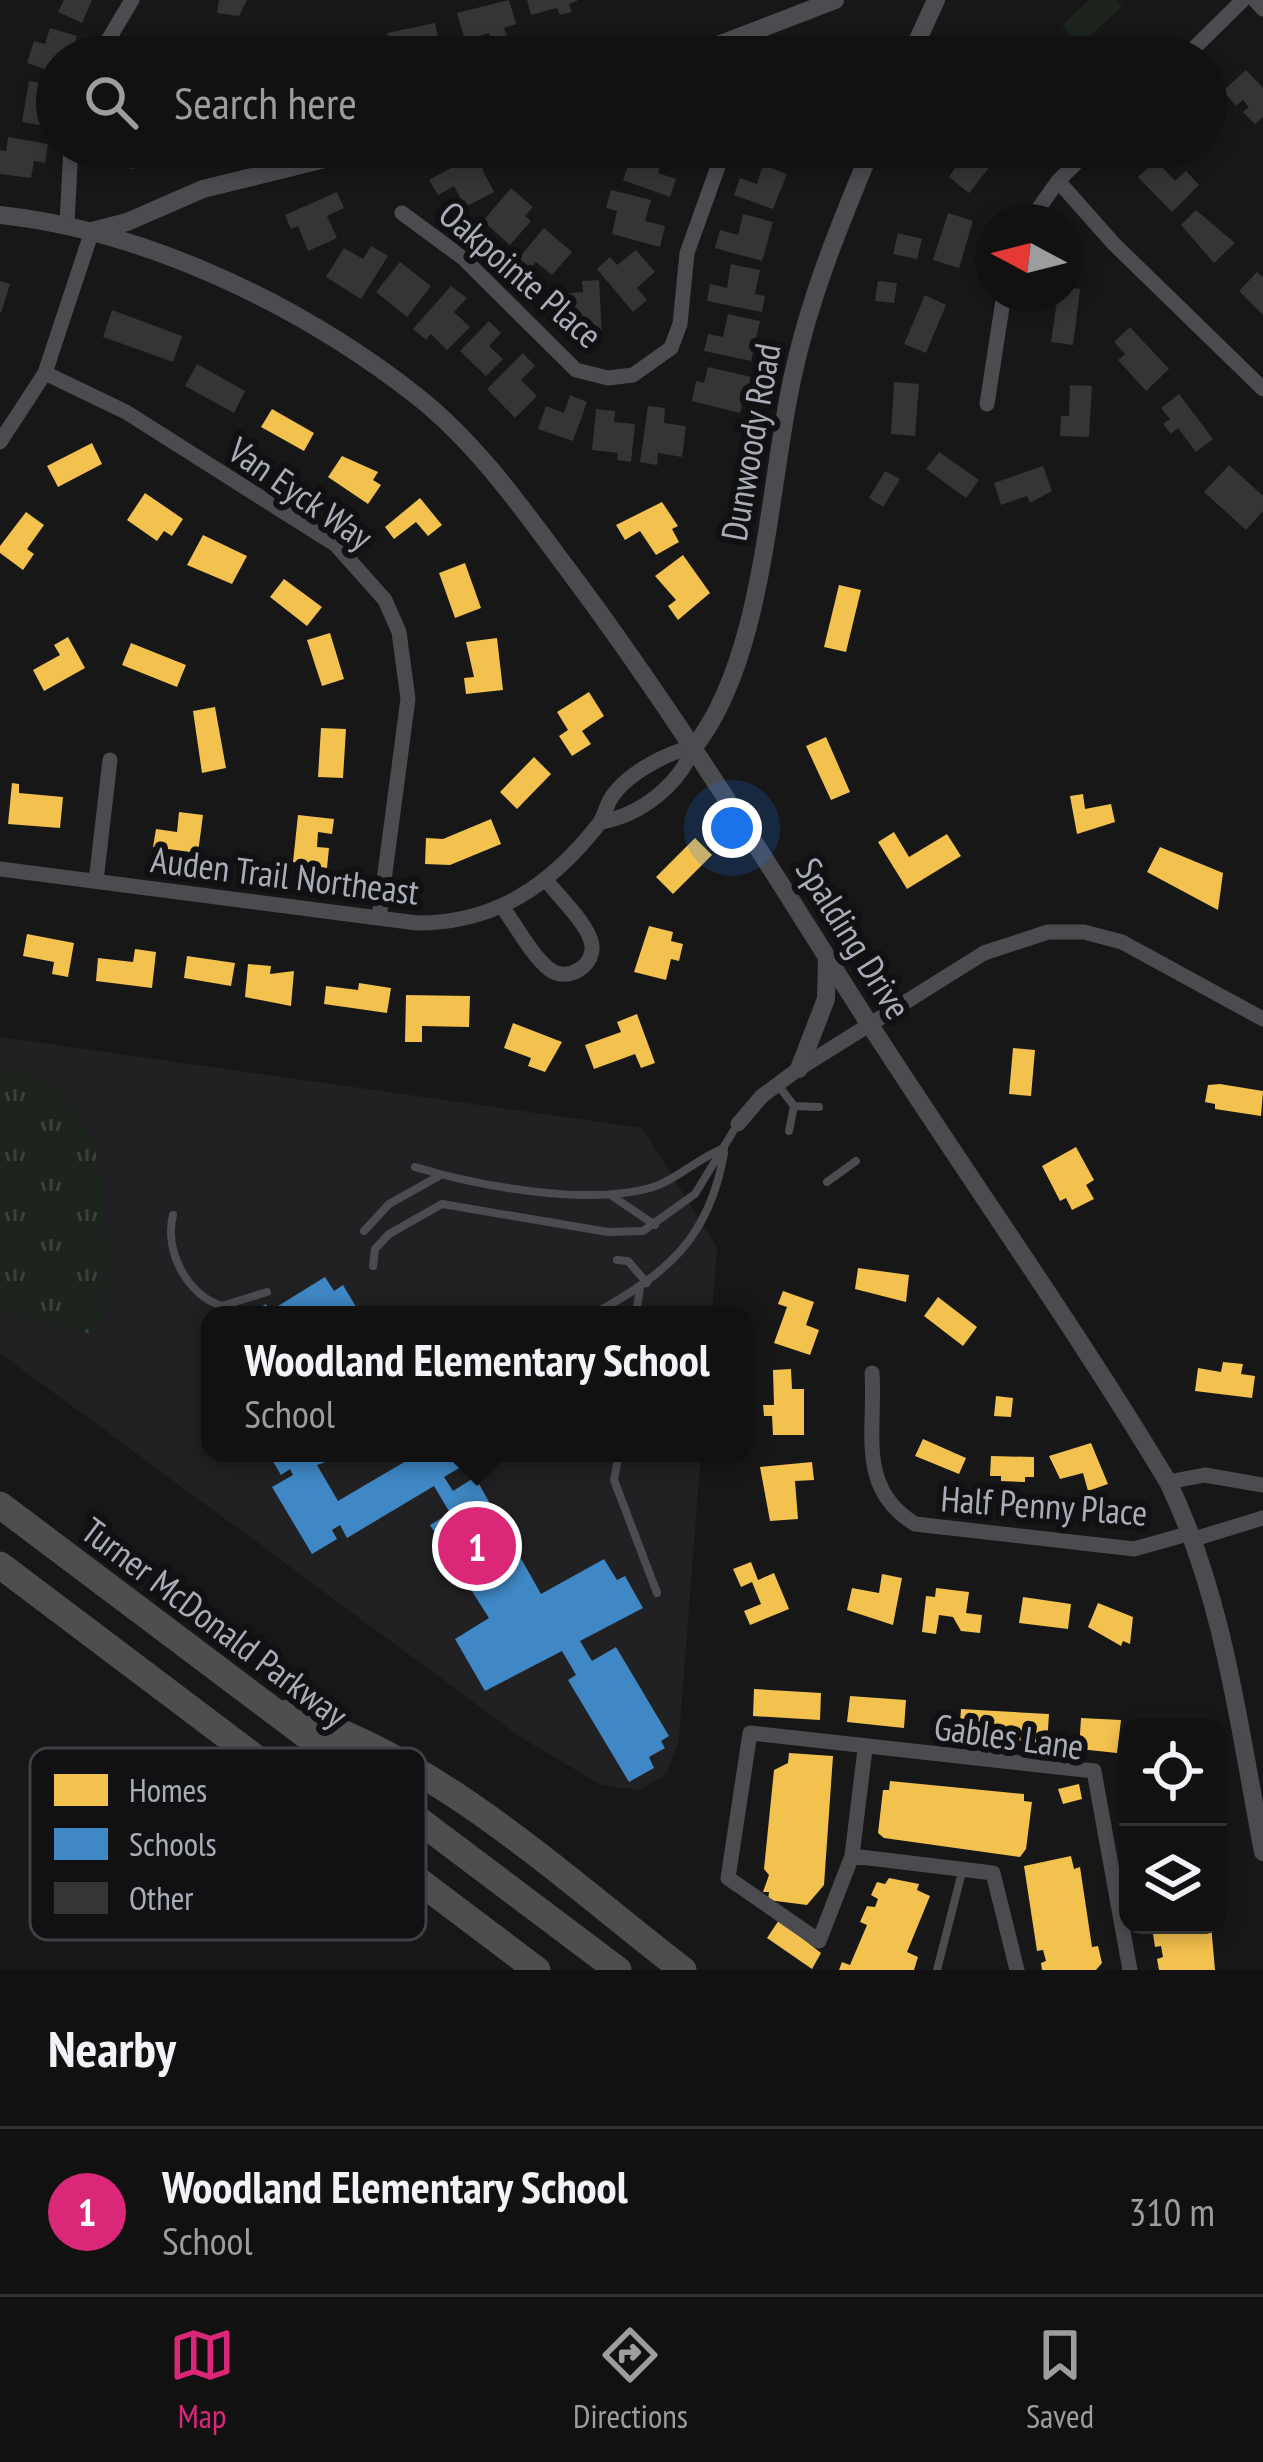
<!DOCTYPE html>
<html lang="en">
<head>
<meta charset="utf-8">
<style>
	body { margin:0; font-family:"PT Sans Narrow",sans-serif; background:#1a1a1a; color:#f1f3f6 }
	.controls { position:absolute; right:36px; bottom:36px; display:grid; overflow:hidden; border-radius:24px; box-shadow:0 6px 18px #0003 }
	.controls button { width:108px; height:108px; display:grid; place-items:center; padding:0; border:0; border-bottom:3px solid #303131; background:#111; color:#f1f3f6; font:60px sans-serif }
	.compass { position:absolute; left:975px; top:204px; width:108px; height:108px; border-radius:50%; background:#111; box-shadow:0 6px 18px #0003; rotate:277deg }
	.you { position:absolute; left:732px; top:828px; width:42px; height:42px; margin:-30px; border:9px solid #fff; border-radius:50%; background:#1a73e8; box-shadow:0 0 0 18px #1a73e833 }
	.badge { display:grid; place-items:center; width:78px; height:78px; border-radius:50%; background:#db2777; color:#fff; font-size:39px; font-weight:700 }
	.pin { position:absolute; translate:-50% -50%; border:6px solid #fff; box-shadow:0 3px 12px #0006 }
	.popup { position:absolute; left:201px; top:1306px; width:552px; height:156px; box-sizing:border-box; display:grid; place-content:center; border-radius:24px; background:#111; filter:drop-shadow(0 3px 9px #0005); font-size:39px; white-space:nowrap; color:#9c9d9f }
	.popup b { font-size:45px; color:#f1f3f6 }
	.popup::after { content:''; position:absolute; left:50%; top:100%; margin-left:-24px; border:24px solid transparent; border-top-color:#111 }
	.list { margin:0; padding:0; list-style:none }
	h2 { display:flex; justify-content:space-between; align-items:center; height:156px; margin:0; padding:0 48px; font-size:51px }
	h2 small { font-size:39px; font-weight:400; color:#9c9d9f }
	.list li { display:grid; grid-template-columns:78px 1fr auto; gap:36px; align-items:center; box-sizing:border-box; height:168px; padding:0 48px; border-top:3px solid #303131 }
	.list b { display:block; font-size:45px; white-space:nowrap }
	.list p { margin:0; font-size:39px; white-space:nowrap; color:#9c9d9f }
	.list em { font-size:39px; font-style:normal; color:#9c9d9f }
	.icon { flex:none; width:66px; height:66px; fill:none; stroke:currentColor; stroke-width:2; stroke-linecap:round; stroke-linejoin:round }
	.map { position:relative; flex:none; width:1263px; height:1970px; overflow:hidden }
	.search { position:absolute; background:#111; box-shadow:0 6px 18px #0003; left:36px; right:36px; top:36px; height:132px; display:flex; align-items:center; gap:30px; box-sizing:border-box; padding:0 42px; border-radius:66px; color:#9c9d9f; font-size:45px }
	.sheet { height:324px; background:#111 }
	nav { display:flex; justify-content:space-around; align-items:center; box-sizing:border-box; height:168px; border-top:3px solid #303131; background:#111; font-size:33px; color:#9c9d9f }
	nav a { display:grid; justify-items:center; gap:6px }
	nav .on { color:#db2777 }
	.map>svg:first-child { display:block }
	.built { fill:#212123 }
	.park { fill:url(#park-tufts) }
	.pitch { fill:#1d241e }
	.homes { fill:#f2c14e }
	.schools { fill:#3f88c5 }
	.building { fill:#353536 }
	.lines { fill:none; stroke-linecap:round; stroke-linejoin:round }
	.service { stroke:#4b4c50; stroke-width:8 }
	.minor { stroke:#4b4c50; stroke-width:15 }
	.tertiary { stroke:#4b4c50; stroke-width:18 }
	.motorway { stroke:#4e4e51; stroke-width:27 }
	.labels { text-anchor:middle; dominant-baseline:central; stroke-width:12; stroke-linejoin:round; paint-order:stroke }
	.street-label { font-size:36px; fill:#a8adb8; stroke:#111113 }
	.key { fill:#111113; stroke:#3e4045; stroke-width:3 }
	.key-label { font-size:33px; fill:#a8adb8 }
</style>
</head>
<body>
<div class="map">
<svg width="1263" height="1970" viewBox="0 0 1263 1970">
	<defs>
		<pattern id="park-tufts" width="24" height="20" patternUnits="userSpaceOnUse" patternTransform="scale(3)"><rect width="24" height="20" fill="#1d241e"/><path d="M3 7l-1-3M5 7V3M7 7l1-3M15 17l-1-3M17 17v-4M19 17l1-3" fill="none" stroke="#3b413d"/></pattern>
	</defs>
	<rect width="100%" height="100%" fill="#171717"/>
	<path class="built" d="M0,1037L642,1128L717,1247L712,1315H210V1453H701L679,1739L667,1774L639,1790L601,1785L522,1738L0,1353Z"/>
	<path class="park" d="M0,1068C121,1080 107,1231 106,1319L91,1334L0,1312Z"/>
	<path class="pitch" d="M1089,0H1116L1122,6L1080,45L1062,26Z"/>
	<path class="homes" d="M272,409L314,433L304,451L261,427Z
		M92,443L102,464L58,487L47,466Z
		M342,456L378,472L373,480L381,485L368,504L328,477Z
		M145,493L183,519L172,536L164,531L157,541L127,520Z
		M420,498L442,525L428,536L416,522L394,539L385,527Z
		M662,502L678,526L672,529L679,542L656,555L640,531L625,540L616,525Z
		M26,512L44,525L27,549L34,554L23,570L0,553V546Z
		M203,535L247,556L232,584L187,565Z
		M683,555L710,593L678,620L668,606L676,600L655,576Z
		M465,563L481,608L455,618L439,573Z
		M284,579L322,607L307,626L270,597Z
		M839,585L861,590L846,652L824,647Z
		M330,633L344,679L322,686L307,640Z
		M68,637L85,668L44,691L33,670L60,655L54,645Z
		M497,638L503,690L466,694L464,678L474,677L466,642Z
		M131,643L186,665L177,687L122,665Z
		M589,692L604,716L582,731L591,744L572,756L559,736L568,730L557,712Z
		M215,707L226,768L202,773L193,711Z
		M321,728L346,729L343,778L318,777Z
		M826,737L850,792L831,800L806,746Z
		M534,757L551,774L517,809L500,792Z
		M12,783L19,784V793L63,797L60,828L8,824Z
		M1083,794L1085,809L1111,804L1115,822L1077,834L1070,796Z
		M179,812L203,815L198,853L153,847L156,829L177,832Z
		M298,815L334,819L332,834L318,832L317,847L329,848L327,868L293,862Z
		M491,819L501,844L450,865L425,864L426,838L443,839Z
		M894,832L909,857L947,834L961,856L907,889L878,842Z
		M695,838L712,855L673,894L656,877Z
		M1160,847L1223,873L1218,910L1147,872Z
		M649,926L673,932L671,941L683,944L679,961L671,959L666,980L634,972Z
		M27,934L74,943L68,977L52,974L54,962L23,956Z
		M135,949L156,952L152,988L96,981L98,958L133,962Z
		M187,956L235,963L231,986L184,978Z
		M248,964L271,966L270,974L294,971L291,1006L245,997Z
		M359,983L391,988L387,1013L324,1004L326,986L358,990Z
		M406,995L470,996L469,1027L422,1026V1042H405Z
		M637,1014L655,1063L641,1068L635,1054L594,1069L585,1045L621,1032L617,1022Z
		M513,1023L562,1042L545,1072L528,1066L531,1058L504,1048Z
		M1013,1048L1035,1050L1031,1096L1009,1094Z
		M1220,1084L1263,1091L1261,1116L1215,1109V1104L1205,1102L1208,1085Z
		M1076,1147L1094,1180L1086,1185L1094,1199L1072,1210L1066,1198L1060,1201L1042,1166Z
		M858,1268L909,1275L906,1302L855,1289Z
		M783,1291L814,1302L806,1325L819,1330L810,1355L774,1343L787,1307L778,1304Z
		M938,1297L977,1327L963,1346L924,1316Z
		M1223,1362L1243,1364L1241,1374L1255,1376L1252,1398L1195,1391L1198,1368L1221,1372Z
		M791,1369L792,1389H804V1435H773L772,1416H764L763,1405H774L773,1370Z
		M996,1396L1013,1398L1011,1417L994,1416Z
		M923,1439L966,1458L959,1474L915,1456Z
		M1091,1443L1108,1484L1088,1491L1083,1473L1060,1479L1049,1456Z
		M991,1456L1034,1457V1477H1025V1482L1001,1481V1476H990Z
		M812,1462L814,1480L795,1481L798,1519L770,1521L760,1467Z
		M751,1562L758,1580L774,1573L789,1609L750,1625L744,1611L761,1604L752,1582L741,1587L733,1569Z
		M882,1574L902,1578L893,1625L847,1610L852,1588L879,1593Z
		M936,1588L969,1592L966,1613L982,1615L980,1633L961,1631L953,1617L939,1615L936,1634L922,1632L926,1596L935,1597Z
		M1023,1597L1071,1604L1068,1629L1019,1623Z
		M1098,1603L1133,1617L1130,1644L1123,1641L1121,1646L1088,1627Z
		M754,1689L821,1693L820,1720L753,1716Z
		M850,1696L906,1700L904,1728L847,1722Z
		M961,1709L1049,1714L1047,1744L959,1737Z
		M1081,1718L1121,1720L1117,1753L1079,1749Z
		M789,1753L833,1756L824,1885L807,1905L768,1900L769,1892H763L769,1875L764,1869L774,1770L788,1763Z
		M890,1781L1024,1794V1801L1032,1802L1026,1849L1020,1857L884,1838L878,1833L883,1790H889Z
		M1079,1784L1082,1799L1063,1804L1058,1789Z
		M1071,1856L1074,1869L1080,1867L1092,1947L1098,1946L1102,1963L1096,1970H1042L1041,1963L1046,1961L1043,1950L1037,1951L1024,1866Z
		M889,1878L919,1884L917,1890L930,1896L907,1952L918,1957L914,1970H839L842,1962L850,1965L867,1925L860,1922L867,1906L875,1907L878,1899L871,1895L877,1882L885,1884Z
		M779,1920L821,1953L812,1969L767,1938Z
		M1211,1925L1215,1970H1159L1157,1959L1163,1957L1161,1946L1155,1947L1152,1927Z"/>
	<path class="schools" d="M325,1277L334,1291L343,1285L361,1315H247L266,1304L270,1311Z
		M268,1453H352L317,1465L338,1501L406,1461L401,1453H460L466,1464L444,1477L453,1491L475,1477L541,1594L604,1559L617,1580L625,1576L643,1608L580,1641L592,1661L616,1647L669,1736L661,1741L665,1748L649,1757L654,1768L629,1782L568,1680L576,1675L562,1651L485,1691L455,1639L489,1618L430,1525L450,1513L434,1486L347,1538L340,1525L332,1530L337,1539L312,1554L272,1487L293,1475L290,1469L281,1475Z"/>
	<path class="building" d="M64,0H92L82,23L58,12Z
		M219,0H247L239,16L217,13Z
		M509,0L516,24L504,28L508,39L492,43L489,33L465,40L457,13Z
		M527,0H577V1L569,4L572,12L560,15L557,8L531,15Z
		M435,23L440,46L425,49L426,56L393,57L387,33Z
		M50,28L77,36L71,57H57V73L27,63L34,41L45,44Z
		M1246,70L1263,88V117L1255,124L1243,112L1249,107L1243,100L1236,106L1223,91Z
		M29,81L57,86L51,127L22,122Z
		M8,137L48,144L45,163L34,161L31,178L0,174V150L6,151Z
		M107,147H136L133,169L104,164Z
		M635,147L666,151L658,173L676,179L670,197L623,180Z
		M753,147H806L799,168L751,151Z
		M974,147L1002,151L969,193L949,177L955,168L948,163L955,154L963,161Z
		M480,152L488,166L482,169L494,192L465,207L454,186L438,195L429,180Z
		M1156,160L1175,181L1186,171L1199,185L1172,212L1138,177Z
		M763,165L787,174L773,209L734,195L740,178L757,184Z
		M511,188L533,207L525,216L531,221L510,245L483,221Z
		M611,190L651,200L645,221L665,226L660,247L612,234L617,211L606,208Z
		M337,192L344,208L327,216L337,238L308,251L298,226L291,229L285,215Z
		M1196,210L1235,243L1214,263L1181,225Z
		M948,213L973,221L959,268L933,260Z
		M743,214L773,222L762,261L715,248L720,230L738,235Z
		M544,228L572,252L552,275L536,262L525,275L513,265Z
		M898,233L922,239L917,259L893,254Z
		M371,246L388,256L361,299L326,277L344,248L363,259Z
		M636,250L655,272L637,288L647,300L633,312L597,269L610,257L617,265Z
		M400,262L431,286L407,317L376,292Z
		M731,264L760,270L755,294L765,296L762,312L707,301L710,284L727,288Z
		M1257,272L1263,277V315L1239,291Z
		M599,280L602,337L584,338L583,324L560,325L558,294L583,292L582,281Z
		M0,281L10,284L1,313L0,312Z
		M878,281L897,283L894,303L875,301Z
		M451,286L467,298L454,312L470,327L447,350L431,334L426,340L413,329Z
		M1065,287L1080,289L1073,345L1051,342L1058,294H1065Z
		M925,295L946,305L926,353L904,344Z
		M112,310L182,336L173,362L103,337Z
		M728,314L760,321L751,361L704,351L708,334L723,337Z
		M489,321L501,333L489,346L503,359L486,376L460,351Z
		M1130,327L1169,369L1146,391L1118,360L1125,354L1114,342Z
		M523,353L535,366L521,380L537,396L515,418L487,389Z
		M197,364L245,391L234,413L185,386Z
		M708,367L756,378L750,403L743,401L740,413L692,401L696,381L704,383Z
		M894,382L919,384L915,436L891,434Z
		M1070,385L1092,386L1089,437L1060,436L1061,416H1069Z
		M1179,394L1213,439L1196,452L1178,428L1171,434L1163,424L1170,419L1161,408Z
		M570,395L587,402L573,441L538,429L546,406L564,413Z
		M648,406L665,408L664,423L686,426L682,457L658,453L657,465L640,462Z
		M596,409L615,411L614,422L635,424L631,462L617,460L618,453L592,450Z
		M939,452L979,480L966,498L926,469Z
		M1229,465L1263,496V511L1246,530L1204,492Z
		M1043,466L1052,491L1030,503L1027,496L1001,505L994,483Z
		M885,471L900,479L883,507L869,498Z"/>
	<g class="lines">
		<path class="service" d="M778,1085L794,1106L789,1131
			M794,1106L819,1107
			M415,1167C478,1186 586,1206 650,1188C675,1181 698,1158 724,1148
			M827,1182L856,1161
			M612,1196L655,1225
			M173,1215C164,1251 187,1295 222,1306L267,1292
			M364,1231L389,1204L439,1176
			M617,1260L628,1261L647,1283
			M373,1266L375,1249L389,1234L442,1204L608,1232L643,1231L695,1194L737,1125
			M592,1315C666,1274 709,1240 724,1153
			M636,1315L640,1287
			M619,1453L614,1480L657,1593
			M937,1970L963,1868"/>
		<path class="minor" d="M1255,0L1263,9
			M730,44L734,57
			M98,57L132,0
			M1185,57L1243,0
			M1058,181L1114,244L1263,389
			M402,213L463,258L576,370L608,378L633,375L671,348L680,324L687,253L725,147
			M67,222L71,147
			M1029,222L1058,181L1092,147
			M45,373L126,412L336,545L385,600L399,632L408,699L379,918
			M987,404L1004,294
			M0,442L45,373L92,231
			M601,822C641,815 679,785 694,747
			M0,869L417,923C495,923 550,886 598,825C604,818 605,809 610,800C624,775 667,752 694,747
			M96,881L110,760
			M503,908C517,927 531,954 549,969C568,984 598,964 591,941C585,921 559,897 546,880
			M738,1124L762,1096L797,1070L984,953L1048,932H1084L1122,942L1263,1019
			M872,1373C876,1431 856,1488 915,1524L1134,1549L1191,1533
			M1168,1482L1205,1475L1263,1485
			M1194,1539L1263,1518
			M852,1856L865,1749
			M1017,1970L993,1873L852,1856L819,1941L728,1878L750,1733L1094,1771L1130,1970"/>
		<path class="tertiary" d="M687,57L835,0
			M910,57L936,0
			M0,215C147,231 301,305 418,397C477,444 522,508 566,567C668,703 757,846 847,989C952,1155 1067,1314 1168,1482C1224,1598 1239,1727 1263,1852
			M92,231L127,222L203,189L373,147
			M694,747C764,658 768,490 792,380C809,298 840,224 872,147
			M799,1069L826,999L827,957"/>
		<path class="motorway" d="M0,1505L618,1970
			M0,1565L537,1970
			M287,1713C436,1757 561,1876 683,1970"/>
	</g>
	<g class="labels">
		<g class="street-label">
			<text transform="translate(521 274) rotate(41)">Oakpointe Place</text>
			<text transform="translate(750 442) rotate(-80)">Dunwoody Road</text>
			<text transform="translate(301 493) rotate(35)">Van Eyck Way</text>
			<text transform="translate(285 875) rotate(7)">Auden Trail Northeast</text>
			<text transform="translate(854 938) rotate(58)">Spalding Drive</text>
			<text transform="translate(1044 1505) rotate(4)">Half Penny Place</text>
			<text transform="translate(215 1622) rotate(37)">Turner McDonald Parkway</text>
			<text transform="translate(1009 1736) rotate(8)">Gables Lane</text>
		</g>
	</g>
	<rect x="30" y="1748" width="396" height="192" rx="18" class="key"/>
	<rect x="54" y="1774" width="54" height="32" fill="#f2c14e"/>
	<rect x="54" y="1828" width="54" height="32" fill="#3f88c5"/>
	<rect x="54" y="1882" width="54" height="32" fill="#353536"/>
	<g class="key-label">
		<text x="129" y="1802">Homes</text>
		<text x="129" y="1856">Schools</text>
		<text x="129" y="1910">Other</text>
	</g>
</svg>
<div class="controls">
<button><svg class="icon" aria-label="locate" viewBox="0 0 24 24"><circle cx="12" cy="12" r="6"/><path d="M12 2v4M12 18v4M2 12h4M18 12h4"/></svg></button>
<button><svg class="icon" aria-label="layers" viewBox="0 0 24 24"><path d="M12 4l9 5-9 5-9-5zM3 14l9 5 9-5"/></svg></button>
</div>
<svg class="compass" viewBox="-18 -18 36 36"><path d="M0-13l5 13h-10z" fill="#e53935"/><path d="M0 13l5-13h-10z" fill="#9c9d9f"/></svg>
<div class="you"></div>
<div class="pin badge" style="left:477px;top:1546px">1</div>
<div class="popup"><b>Woodland Elementary School</b>School</div>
<div class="search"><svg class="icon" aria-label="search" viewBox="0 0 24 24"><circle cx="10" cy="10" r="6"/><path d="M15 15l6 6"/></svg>Search here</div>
</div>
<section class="sheet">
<h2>Nearby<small></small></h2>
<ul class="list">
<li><span class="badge">1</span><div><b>Woodland Elementary School</b><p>School</p></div><em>310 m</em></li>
</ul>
</section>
<nav>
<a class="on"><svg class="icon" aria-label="map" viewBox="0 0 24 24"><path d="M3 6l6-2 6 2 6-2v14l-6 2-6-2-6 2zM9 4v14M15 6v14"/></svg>Map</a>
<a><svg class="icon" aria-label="directions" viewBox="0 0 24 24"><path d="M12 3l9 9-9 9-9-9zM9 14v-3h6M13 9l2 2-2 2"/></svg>Directions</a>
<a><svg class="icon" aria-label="saved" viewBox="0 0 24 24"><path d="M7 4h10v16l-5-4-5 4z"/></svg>Saved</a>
</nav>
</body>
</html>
